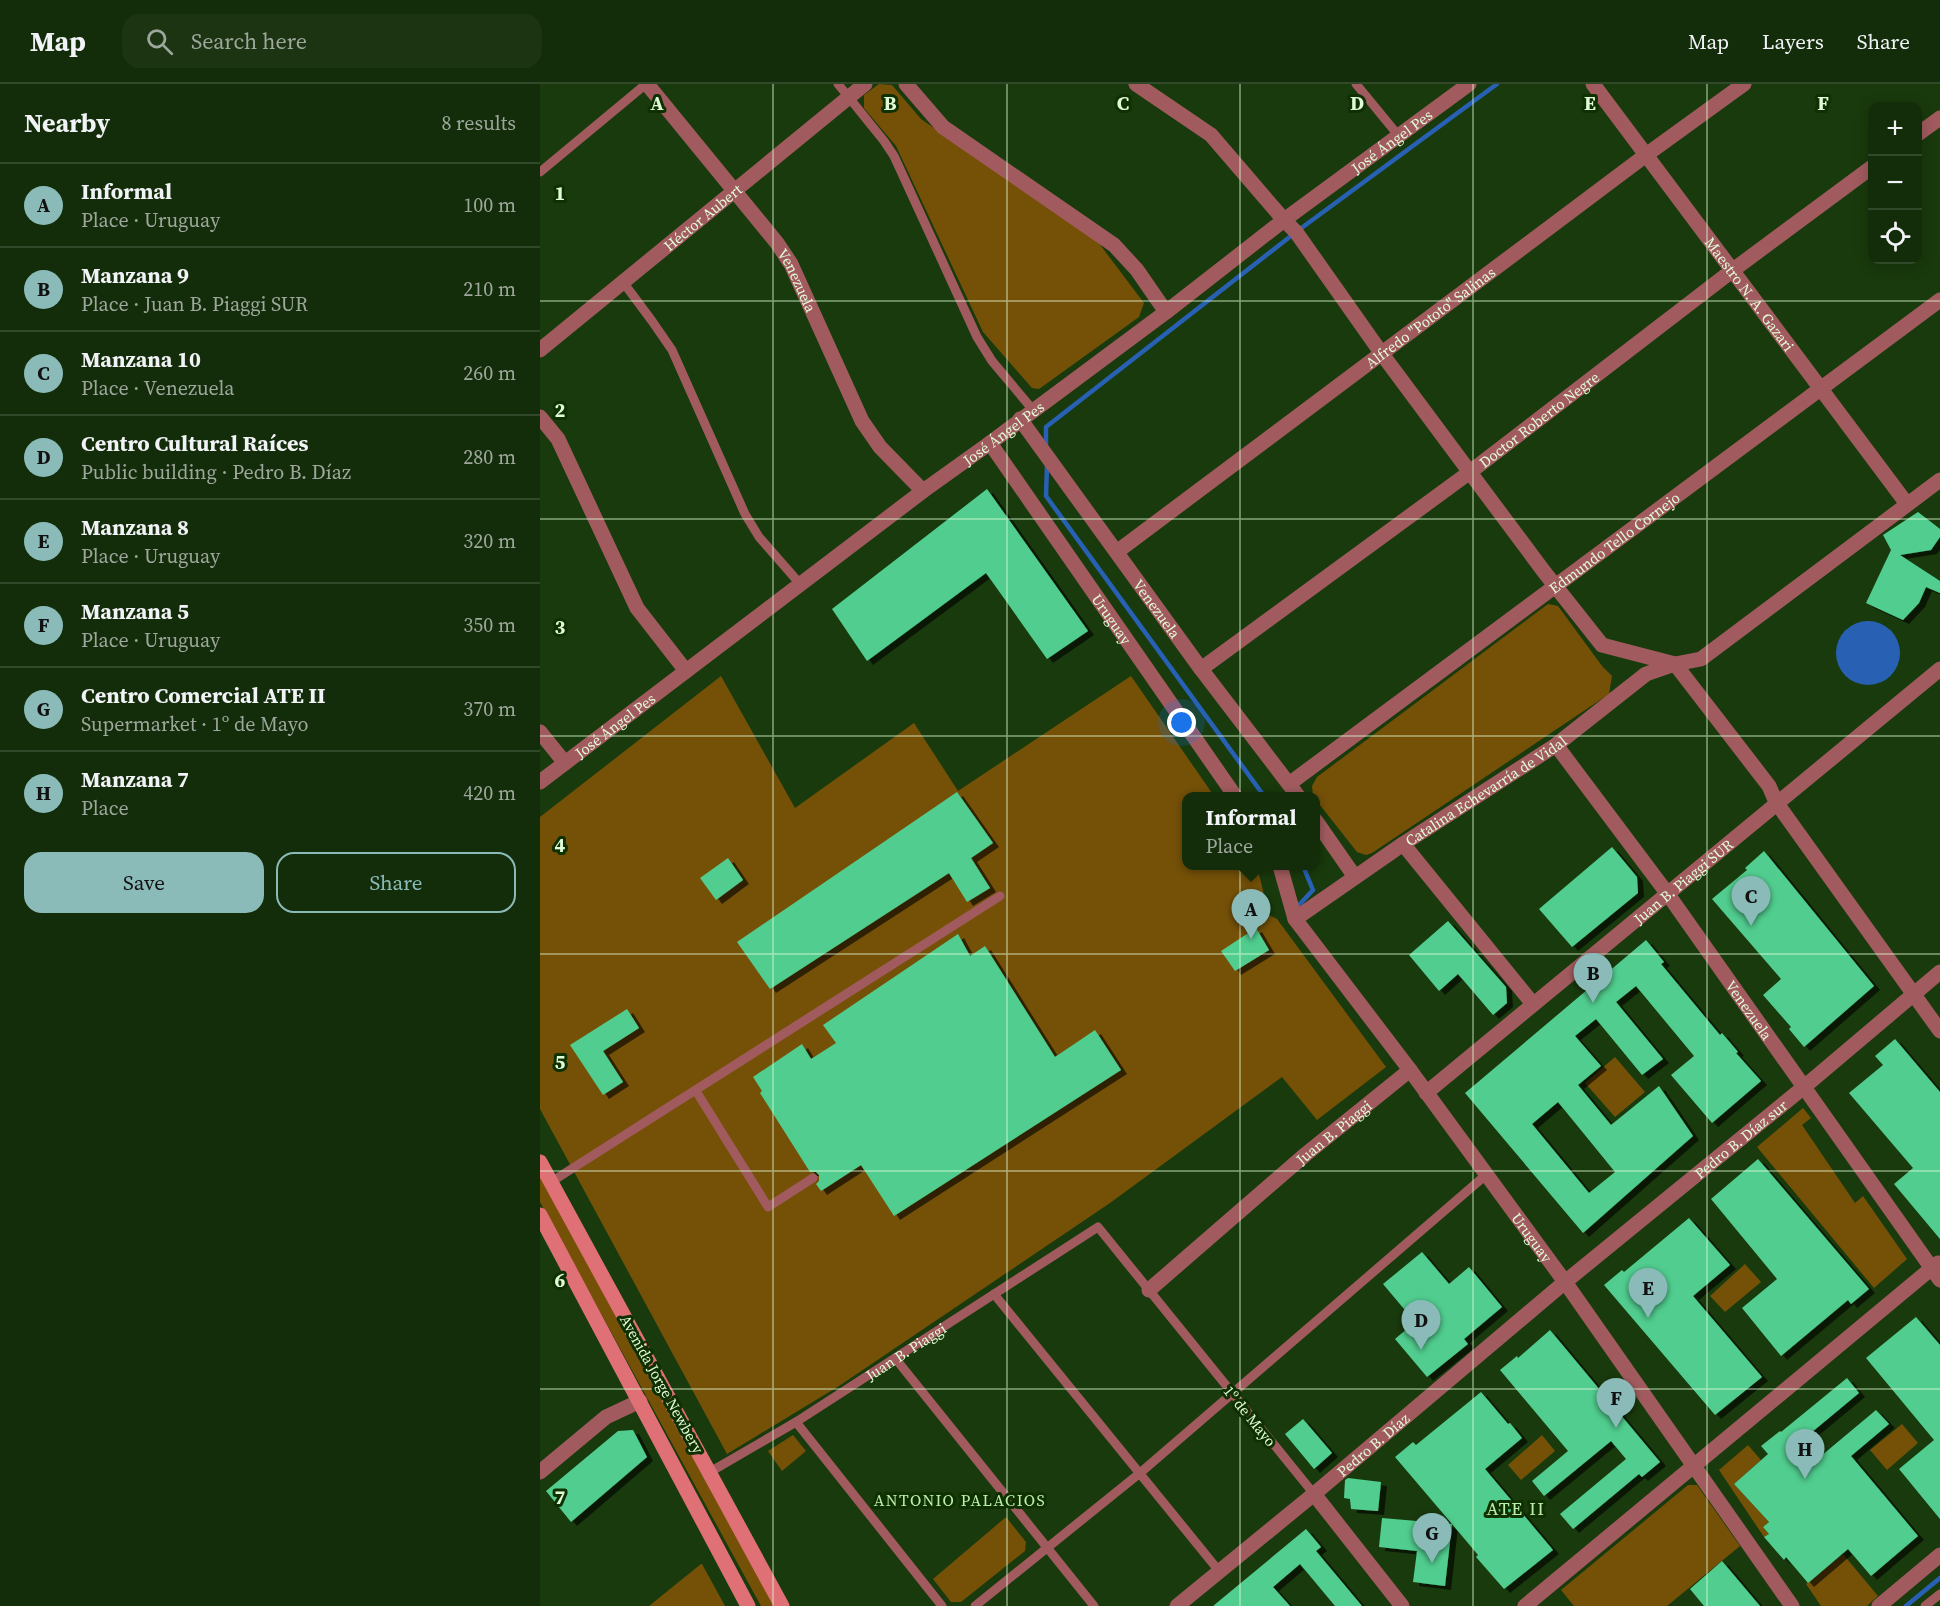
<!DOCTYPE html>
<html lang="en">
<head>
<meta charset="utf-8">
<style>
	body { margin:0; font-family:"Source Serif 4",serif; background:#1c3412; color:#f1f3f6 }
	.controls { position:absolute; right:18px; top:18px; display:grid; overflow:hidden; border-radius:12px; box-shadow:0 3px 15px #0003 }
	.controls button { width:54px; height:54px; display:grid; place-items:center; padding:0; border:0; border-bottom:2px solid #32482a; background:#132c09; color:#f1f3f6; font:30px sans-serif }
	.you { position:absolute; left:642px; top:639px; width:21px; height:21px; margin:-15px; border:4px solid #fff; border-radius:50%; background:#1a73e8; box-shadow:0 0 0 9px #1a73e833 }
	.badge { display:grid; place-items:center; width:39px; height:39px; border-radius:50%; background:#8bbbb9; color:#111; font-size:20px; font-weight:700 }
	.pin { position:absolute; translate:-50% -50px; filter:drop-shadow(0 2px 3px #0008) }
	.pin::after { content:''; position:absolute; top:32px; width:21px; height:18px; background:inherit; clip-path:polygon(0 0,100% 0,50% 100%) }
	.popup { position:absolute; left:642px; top:708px; width:138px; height:78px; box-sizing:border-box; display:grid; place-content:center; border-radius:12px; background:#132c09; filter:drop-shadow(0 2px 4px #0005); font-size:20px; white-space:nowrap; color:#9da79c }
	.popup b { font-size:22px; color:#f1f3f6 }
	.popup::after { content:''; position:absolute; left:50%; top:100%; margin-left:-12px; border:12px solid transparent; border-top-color:#132c09 }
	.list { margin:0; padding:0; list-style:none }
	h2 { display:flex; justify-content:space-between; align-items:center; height:78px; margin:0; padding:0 24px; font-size:26px }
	h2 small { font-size:20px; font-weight:400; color:#9da79c }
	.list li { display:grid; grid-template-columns:39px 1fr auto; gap:18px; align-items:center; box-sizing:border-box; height:84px; padding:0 24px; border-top:2px solid #32482a }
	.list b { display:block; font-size:22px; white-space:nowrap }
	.list p { margin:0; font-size:20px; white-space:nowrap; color:#9da79c }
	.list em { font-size:20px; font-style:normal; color:#9da79c }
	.actions { display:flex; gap:12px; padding:18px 24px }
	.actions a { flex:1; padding:14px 0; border:2px solid #8bbbb9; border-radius:18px; text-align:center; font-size:21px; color:#8bbbb9 }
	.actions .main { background:#8bbbb9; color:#111 }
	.icon { flex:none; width:33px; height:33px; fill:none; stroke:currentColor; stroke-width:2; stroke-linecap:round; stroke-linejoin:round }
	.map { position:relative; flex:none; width:1400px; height:1522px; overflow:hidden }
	header { display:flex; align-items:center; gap:36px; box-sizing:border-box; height:84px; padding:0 30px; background:#132c09; border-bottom:2px solid #32482a }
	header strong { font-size:28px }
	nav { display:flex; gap:33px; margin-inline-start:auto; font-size:21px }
	.search { width:420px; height:54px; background:#1c3412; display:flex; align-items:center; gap:15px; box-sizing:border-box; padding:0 21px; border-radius:18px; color:#9da79c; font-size:22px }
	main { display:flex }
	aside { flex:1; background:#132c09 }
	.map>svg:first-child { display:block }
	.green { fill:#755108 }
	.water { fill:#2861b3 }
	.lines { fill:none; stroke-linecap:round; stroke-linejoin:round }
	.stream { stroke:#2861b3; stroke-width:4.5 }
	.building { fill:#51ce8f; fill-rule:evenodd; filter:url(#shadow) }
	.lane { stroke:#a15b5e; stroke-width:9 }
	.street { stroke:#a15b5e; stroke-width:15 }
	.secondary { stroke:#df7076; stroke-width:15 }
	.grid { fill:none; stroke:#e1fbd9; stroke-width:1.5; stroke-opacity:0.55 }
	.labels { text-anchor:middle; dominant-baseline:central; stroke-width:6; stroke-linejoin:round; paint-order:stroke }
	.street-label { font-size:15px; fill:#e1fbd9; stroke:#0f3001 }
	.neighbourhood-label { font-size:16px; letter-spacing:1.5px; fill:#bceeac; stroke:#0f3001 }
	.quarter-label { font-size:18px; letter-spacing:1.5px; fill:#bceeac; stroke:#0f3001 }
	.grid-label { font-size:20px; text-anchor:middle; font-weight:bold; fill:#e1fbd9; stroke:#0f3001; stroke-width:6; stroke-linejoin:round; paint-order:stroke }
</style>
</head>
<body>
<header>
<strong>Map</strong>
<div class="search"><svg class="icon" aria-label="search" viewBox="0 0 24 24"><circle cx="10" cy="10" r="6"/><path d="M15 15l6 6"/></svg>Search here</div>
<nav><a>Map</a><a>Layers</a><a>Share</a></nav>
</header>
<main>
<aside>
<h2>Nearby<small>8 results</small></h2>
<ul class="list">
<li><span class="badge">A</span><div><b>Informal</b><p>Place · Uruguay</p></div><em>100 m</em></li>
<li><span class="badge">B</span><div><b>Manzana 9</b><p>Place · Juan B. Piaggi SUR</p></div><em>210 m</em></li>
<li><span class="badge">C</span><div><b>Manzana 10</b><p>Place · Venezuela</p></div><em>260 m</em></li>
<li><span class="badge">D</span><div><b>Centro Cultural Raíces</b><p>Public building · Pedro B. Díaz</p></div><em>280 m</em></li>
<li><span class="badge">E</span><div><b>Manzana 8</b><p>Place · Uruguay</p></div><em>320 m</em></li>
<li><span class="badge">F</span><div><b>Manzana 5</b><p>Place · Uruguay</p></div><em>350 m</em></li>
<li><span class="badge">G</span><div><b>Centro Comercial ATE II</b><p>Supermarket · 1º de Mayo</p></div><em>370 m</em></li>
<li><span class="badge">H</span><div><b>Manzana 7</b><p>Place</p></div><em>420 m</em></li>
</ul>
<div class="actions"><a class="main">Save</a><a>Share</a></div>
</aside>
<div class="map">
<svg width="1400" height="1522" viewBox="0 0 1400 1522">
	<defs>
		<filter id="shadow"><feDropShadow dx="6" dy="4" stdDeviation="0" flood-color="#0009"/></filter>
	</defs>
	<rect width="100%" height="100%" fill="#193a0c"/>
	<path class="green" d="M339,0L352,1L381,35L558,158L604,219L599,233L499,305L492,304L443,248L356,62L324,24V11Z
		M1008,520L1018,522L1062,582L1072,592L1069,610L832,769L826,771L817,768L776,716V712H773L772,702L777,693Z
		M181,592L255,724L374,639L418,707L591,592L674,712H646V782H717L729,831L737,835L846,983L777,1036L742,993L570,1119L299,1302L187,1370L0,1025V733Z
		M1075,973L1105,1008L1075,1033L1045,999Z
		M1263,1024L1271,1034L1262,1041L1315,1119L1323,1112L1367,1175L1334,1204L1217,1063Z
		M0,1089L235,1522H221L0,1118Z
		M1205,1180L1221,1198L1185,1228L1170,1212Z
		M1362,1340L1378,1359L1347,1386L1330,1366Z
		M253,1351L266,1367L242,1387L228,1367Z
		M1002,1351L1015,1367L981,1396L968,1381Z
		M1208,1361L1221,1376L1194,1400L1229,1438L1223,1443L1229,1450L1224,1453L1179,1386Z
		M1148,1401H1157L1200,1462L1127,1522H1034L1021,1506Z
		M466,1433L486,1458L485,1467L421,1518H411L393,1495Z
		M1303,1470L1338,1512L1327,1522H1281L1266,1500Z
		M162,1480L185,1522H109L161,1480Z"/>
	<path class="water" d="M1296 569a32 32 0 1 1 64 0a32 32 0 1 1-64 0Z"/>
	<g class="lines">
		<path class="stream" d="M506,363V343L756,148L957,0
			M507,381L506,412L724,712
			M759,821L773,806L763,782
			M1366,1522L1400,1494"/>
	</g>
	<path class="building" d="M447,405L548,547L507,575L446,489L327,577L292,525Z
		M1378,428L1400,445V453L1391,466L1360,471L1400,497V509L1386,503L1379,519L1363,536L1326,519L1351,466L1343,451Z
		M417,708L453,759L431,774L450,804L427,818L409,789L230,905L197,858Z
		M1072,763L1097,793L1098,809L1032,863L999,825Z
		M1224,767L1334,902L1264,963L1249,945L1251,943L1223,911L1241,895L1172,815L1207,786L1205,784Z
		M188,774L203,796L176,816L160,794Z
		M908,837L966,903L967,919L953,931L918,890L899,907L869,871Z
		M716,844L729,866L695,887L681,867Z
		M418,850L430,872L445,862L515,973L555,946L581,986L354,1132L321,1081L281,1107L276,1100L279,1097V1091L276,1088H270L220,1009L222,1007L213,993L262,960L271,975L296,959L283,941Z
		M1106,856L1124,878L1121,880L1180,951L1182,949L1198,968L1196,969L1221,997L1172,1039L1131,991L1154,972L1096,902L1076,918L1123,975L1102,991L1056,935L1035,952L1061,982L1038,1001L1071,1041L1119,1002L1153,1052L1043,1149L925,1009ZM1018,1018L1075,1088L1049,1109L992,1040Z
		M87,925L99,944L63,967L83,998L63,1011L30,961Z
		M1355,955L1400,1008V1155L1354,1100L1373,1084L1309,1009L1343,981L1335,972Z
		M1218,1075L1329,1205L1311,1220L1308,1216L1241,1272L1202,1224L1237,1195L1171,1115Z
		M1149,1134L1190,1181L1153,1212L1222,1293L1175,1331L1064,1201L1082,1186L1084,1188Z
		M882,1168L909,1200L929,1183L962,1223L924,1255L928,1260L887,1293L855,1255L875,1238L843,1200Z
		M1376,1233L1400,1261V1435L1359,1385L1394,1356L1326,1274Z
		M1010,1246L1120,1378L1102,1393L1099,1390L1033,1445L1020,1430L1086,1375L1071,1357L1004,1412L992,1397L1028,1367L960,1286L977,1272L978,1274Z
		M1307,1294L1319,1309L1254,1363L1269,1382L1336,1326L1349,1340L1311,1372L1378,1452L1331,1492L1308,1465L1268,1499L1246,1473L1244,1476L1224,1453L1229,1450L1223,1443L1229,1438L1194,1400L1228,1370L1221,1362L1240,1347L1241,1348Z
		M941,1308L968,1340L970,1339L982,1354L945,1385L1013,1466L964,1505L936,1473L938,1471L912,1440L905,1502L873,1498L877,1467L839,1463L842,1434L912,1440L855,1373L873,1358L876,1361Z
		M763,1335L792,1369L774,1385L745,1350Z
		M93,1346L107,1373L31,1438L6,1407L78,1347Z
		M808,1394L841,1398L838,1427L811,1425L810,1415L804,1414L805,1396Z
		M766,1445L781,1463L776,1467L822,1522H795L760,1480L733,1503L750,1522H673Z
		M1182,1477L1220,1522H1164L1150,1505Z"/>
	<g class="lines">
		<g class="lane">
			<path d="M298,0L344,57L354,72L437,253L452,277L493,326"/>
			<path d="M816,0L858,51"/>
			<path d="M0,88L106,0"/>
			<path d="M83,198L112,237L132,266L205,430L219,453L261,501"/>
			<path d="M156,1007L228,1123L273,1094"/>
			<path d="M11,1098L460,812"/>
			<path d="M454,1210L679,1487"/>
			<path d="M355,1274L554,1522"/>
			<path d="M256,1338L402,1522"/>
			<path id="s1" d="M170,1388L256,1338L558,1143L774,1410"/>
			<path d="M435,1522L600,1389L947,1090"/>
			<path d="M1385,1522L1400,1510"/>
		</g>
		<g class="street">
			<path id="s2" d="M107,0L237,159L251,180L322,337L340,363L383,407"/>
			<path d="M366,0L403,43L574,161L597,186L626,228"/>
			<path d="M596,0L671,51L744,136L756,148L842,270L920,375L1005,489L1062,561L1135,580L1229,702L1236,718L1400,947"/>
			<path id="s3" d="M1053,0L1367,420"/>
			<path d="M1378,50L1400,34"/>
			<path id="s4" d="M0,266L325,0"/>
			<path d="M0,333L18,355L97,524L146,587"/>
			<path id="s5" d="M480,335L661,585L758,712"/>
			<path id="s6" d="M450,359L695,712"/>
			<path id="s7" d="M578,467L1106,71L1204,0"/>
			<path id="s8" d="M661,585L930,388L1193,186L1332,83"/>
			<path d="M0,648L25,679"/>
			<path id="s9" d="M1016,661L1127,809L1400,1196"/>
			<path id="s10" d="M0,698L383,407L450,359L626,228L744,136L929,0"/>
			<path id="s11" d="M749,700L1400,216"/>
			<path d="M776,737L815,793"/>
			<path d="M863,760L993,920"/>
			<path id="s12" d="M740,782L755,835L870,986L1025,1198L1252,1522"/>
			<path id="s13" d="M755,835L863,760L1016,661L1106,590L1135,580L1161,575L1400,396"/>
			<path id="s14" d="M886,1009L1400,585"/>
			<path id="s15" d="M609,1206L766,1070L870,986"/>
			<path d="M0,1388L66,1333L100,1317"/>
			<path d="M774,1410L862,1522"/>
			<path id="s16" d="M637,1522L774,1410L1025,1198L1264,1003L1400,888"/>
			<path d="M985,1522L1398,1179"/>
			<path d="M1339,1522L1400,1471"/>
		</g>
		<path class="secondary" d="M0,1078L242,1522
			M0,1131L208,1522"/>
	</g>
	<path class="grid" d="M233,0V1522M467,0V1522M700,0V1522M933,0V1522M1167,0V1522M0,217H1400M0,435H1400M0,652H1400M0,870H1400M0,1087H1400M0,1305H1400"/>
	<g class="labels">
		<g class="street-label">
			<text stroke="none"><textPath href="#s10" startOffset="1066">José Ángel Pes</textPath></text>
			<text stroke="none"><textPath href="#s4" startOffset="210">Héctor Aubert</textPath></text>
			<text stroke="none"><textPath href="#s2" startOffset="248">Venezuela</textPath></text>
			<text stroke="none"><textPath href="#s3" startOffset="262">Maestro N. A. Gazari</textPath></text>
			<text stroke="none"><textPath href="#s7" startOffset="390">Alfredo "Pototo" Salinas</textPath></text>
			<text stroke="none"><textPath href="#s8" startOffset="420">Doctor Roberto Negre</textPath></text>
			<text stroke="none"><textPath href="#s10" startOffset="580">José Ángel Pes</textPath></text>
			<text stroke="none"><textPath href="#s11" startOffset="405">Edmundo Tello Cornejo</textPath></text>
			<text stroke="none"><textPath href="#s5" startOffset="234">Venezuela</textPath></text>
			<text stroke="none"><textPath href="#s6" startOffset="214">Uruguay</textPath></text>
			<text stroke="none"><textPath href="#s10" startOffset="94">José Ángel Pes</textPath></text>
			<text stroke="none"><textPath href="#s13" startOffset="230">Catalina Echevarría de Vidal</textPath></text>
			<text stroke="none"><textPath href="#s14" startOffset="333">Juan B. Piaggi SUR</textPath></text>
			<text stroke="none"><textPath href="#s9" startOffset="328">Venezuela</textPath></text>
			<text stroke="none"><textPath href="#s15" startOffset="243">Juan B. Piaggi</textPath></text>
			<text stroke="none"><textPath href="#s16" startOffset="732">Pedro B. Díaz sur</textPath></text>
			<text stroke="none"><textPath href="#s12" startOffset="452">Uruguay</textPath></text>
			<text stroke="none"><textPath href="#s1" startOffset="230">Juan B. Piaggi</textPath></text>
			<text transform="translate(122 1300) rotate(61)">Avenida Jorge Newbery</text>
			<text transform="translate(710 1332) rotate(51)">1º de Mayo</text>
			<text stroke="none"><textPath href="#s16" startOffset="254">Pedro B. Díaz</textPath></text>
		</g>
		<g class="neighbourhood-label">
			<text x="420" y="1416">ANTONIO PALACIOS</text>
		</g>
		<g class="quarter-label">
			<text x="976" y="1424">ATE II</text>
		</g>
	</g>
	<g class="grid-label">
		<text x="117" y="26">A</text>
		<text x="350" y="26">B</text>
		<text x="583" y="26">C</text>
		<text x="817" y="26">D</text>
		<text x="1050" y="26">E</text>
		<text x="1283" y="26">F</text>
		<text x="20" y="116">1</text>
		<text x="20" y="333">2</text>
		<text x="20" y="550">3</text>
		<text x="20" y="768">4</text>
		<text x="20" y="985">5</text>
		<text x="20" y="1203">6</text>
		<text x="20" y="1420">7</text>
	</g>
</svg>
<div class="controls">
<button>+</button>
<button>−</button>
<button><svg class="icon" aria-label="locate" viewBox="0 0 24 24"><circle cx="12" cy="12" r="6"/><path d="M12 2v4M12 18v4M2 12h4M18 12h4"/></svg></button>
</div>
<div class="you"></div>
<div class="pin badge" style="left:711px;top:855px">A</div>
<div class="popup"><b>Informal</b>Place</div>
<div class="pin badge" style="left:1053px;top:919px">B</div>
<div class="pin badge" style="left:1211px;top:842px">C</div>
<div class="pin badge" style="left:881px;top:1266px">D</div>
<div class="pin badge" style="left:1108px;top:1234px">E</div>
<div class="pin badge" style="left:1076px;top:1344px">F</div>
<div class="pin badge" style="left:892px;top:1479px">G</div>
<div class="pin badge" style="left:1265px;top:1395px">H</div>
</div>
</main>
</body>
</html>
